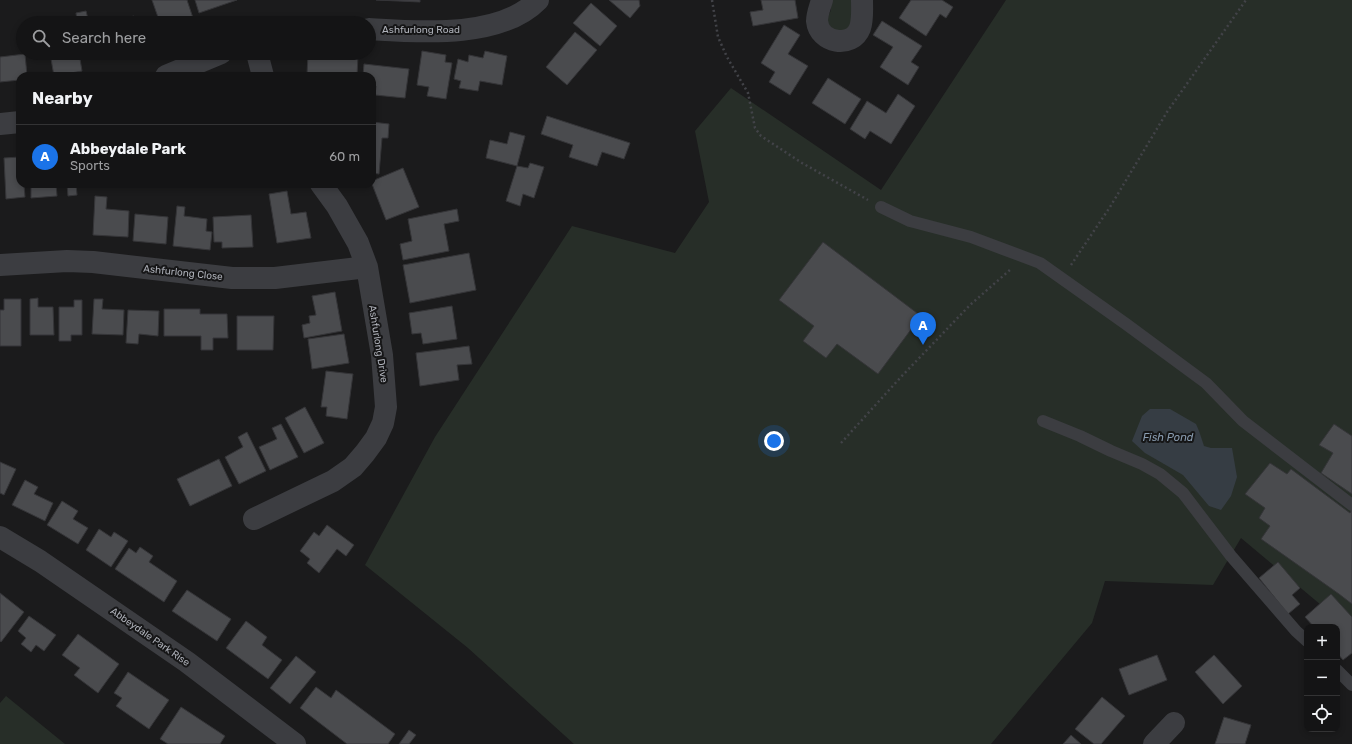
<!DOCTYPE html>
<html lang="en">
<head>
<meta charset="utf-8">
<style>
	body { margin:0; font-family:Rubik,sans-serif; background:#212122; color:#f1f3f6 }
	.controls { position:absolute; right:12px; bottom:12px; display:grid; overflow:hidden; border-radius:8px; box-shadow:0 2px 6px #0003 }
	.controls button { width:36px; height:36px; display:grid; place-items:center; padding:0; border:0; border-bottom:1px solid #333334; background:#141415; color:#f1f3f6; font:20px sans-serif }
	.you { position:absolute; left:774px; top:441px; width:14px; height:14px; margin:-10px; border:3px solid #fff; border-radius:50%; background:#1a73e8; box-shadow:0 0 0 6px #1a73e833 }
	.badge { display:grid; place-items:center; width:26px; height:26px; border-radius:50%; background:#1a73e8; color:#fff; font-size:13px; font-weight:700 }
	.pin { position:absolute; translate:-50% -33px; filter:drop-shadow(0 1px 2px #0008) }
	.pin::after { content:''; position:absolute; top:21px; width:14px; height:12px; background:inherit; clip-path:polygon(0 0,100% 0,50% 100%) }
	.list { margin:0; padding:0; list-style:none }
	h2 { display:flex; justify-content:space-between; align-items:center; height:52px; margin:0; padding:0 16px; font-size:17px }
	h2 small { font-size:13px; font-weight:400; color:#9d9ea0 }
	.list li { display:grid; grid-template-columns:26px 1fr auto; gap:12px; align-items:center; box-sizing:border-box; height:64px; padding:0 16px; border-top:1px solid #333334 }
	.list b { display:block; font-size:15px; white-space:nowrap }
	.list p { margin:0; font-size:13px; white-space:nowrap; color:#9d9ea0 }
	.list em { font-size:13px; font-style:normal; color:#9d9ea0 }
	.icon { flex:none; width:22px; height:22px; fill:none; stroke:currentColor; stroke-width:2; stroke-linecap:round; stroke-linejoin:round }
	.map { position:relative; flex:none; width:1352px; height:744px; overflow:hidden }
	.search { position:absolute; background:#141415; box-shadow:0 2px 6px #0003; left:16px; top:16px; width:360px; height:44px; display:flex; align-items:center; gap:10px; box-sizing:border-box; padding:0 14px; border-radius:22px; color:#9d9ea0; font-size:15px }
	.panel { position:absolute; background:#141415; box-shadow:0 2px 6px #0003; left:16px; top:72px; width:360px; height:116px; border-radius:12px }
	.map>svg:first-child { display:block }
	.green { fill:#272e28 }
	.water { fill:#363d44 }
	.building { fill:#4a4b4e; stroke:#353538 }
	.lines { fill:none; stroke-linecap:round; stroke-linejoin:round }
	.path { stroke:#424348; stroke-width:2.5; stroke-dasharray:2 3; stroke-linecap:butt }
	.lane { stroke:#3c3d41; stroke-width:12 }
	.street { stroke:#3c3d41; stroke-width:22 }
	.labels { text-anchor:middle; dominant-baseline:central; stroke-width:4; stroke-linejoin:round; paint-order:stroke }
	.street-label { font-size:10px; fill:#afb2ba; stroke:#161617 }
	.water-label { font-size:11px; font-style:italic; fill:#8a9db1; stroke:#161617 }
</style>
</head>
<body>
<div class="map">
<svg width="1352" height="744" viewBox="0 0 1352 744">
	<rect width="100%" height="100%" fill="#1b1b1c"/>
	<path class="green" d="M831,0H855L852,24L844,32L834,31L826,21L831,10Z
		M1006,0H1352V631L1241,538L1213,585L1105,581L1092,623L991,744H574L468,648L365,565L435,437L572,226L675,253L709,202L695,131L731,88L881,190Z
		M6,696L65,744H0V703Z"/>
	<path class="water" d="M1150,409H1170L1196,424L1199,431L1204,446L1211,448H1232L1237,477L1231,496L1221,510L1209,506L1183,475L1145,453L1132,441L1142,416Z"/>
	<path class="building" d="M152,0H187L193,18L178,23H160Z
		M195,0H237L199,13Z
		M376,0H420V2Z
		M609,0H639L640,6L630,18Z
		M761,0H795L798,18L753,26L750,12L763,10Z
		M911,0H942L953,7L946,18L940,14L926,36L899,18Z
		M591,3L617,26L600,46L573,23Z
		M86,11L89,23H65L77,20L76,13Z
		M134,16L136,23H109V22Z
		M882,21L922,46L911,62L919,67L908,85L880,67L893,47L873,35Z
		M784,25L800,35L788,54L808,66L790,95L769,82L775,72L761,63Z
		M575,32L597,50L567,85L546,67Z
		M422,51L446,55L445,62L452,63L446,99L427,96L429,87L417,85Z
		M485,51L507,56L502,85L480,81L478,91L459,88L461,81L454,79L458,59L468,62L469,55L483,58Z
		M50,53H79L82,71L54,76Z
		M308,53L358,55L357,76L307,75Z
		M25,54L27,76H20V80L0,82V57Z
		M364,64L409,69L405,98L375,95L376,86H372V76H363Z
		M828,78L861,99L845,124L812,103Z
		M898,94L915,106L891,144L870,131L865,139L850,129L867,101L886,113Z
		M547,116L630,143L624,159L602,152L597,166L569,157L573,145L541,134Z
		M372,122L389,124L388,138H382L379,174L372,173Z
		M510,132L525,136L517,166L486,158L490,140L507,144Z
		M20,157V184H56L57,196L31,198V185H24L25,197L6,199L4,158Z
		M530,163L544,167L534,198L523,194L520,206L506,201L517,166L528,168Z
		M403,168L419,207L386,220L372,184V181Z
		M67,184H76L77,195L68,196Z
		M287,191L291,214L306,212L311,238L277,243L269,194Z
		M95,196L107,197L106,209L129,211L128,237L93,235Z
		M177,206L185,207L184,216L207,219L206,231L212,232L210,250L173,246Z
		M457,209L459,221L444,224L449,251L403,260L400,244L412,241L408,219Z
		M135,214L168,217L166,244L133,241Z
		M251,215L253,247L222,248V242H214L213,217Z
		M823,242L921,316L878,374L837,344L826,358L803,341L814,326L779,300Z
		M469,253L476,290L410,303L403,265Z
		M335,292L342,331L304,338L302,325L310,323L309,316L316,315L312,296Z
		M38,298V307H53L54,335H30V299Z
		M4,299H21V346H0V310H4Z
		M94,299H103L102,309L124,310L123,335L92,334Z
		M74,300H82V335H71V341H59V307H74Z
		M452,306L457,339L423,344L421,333L412,334L409,313Z
		M164,309H200V314H227L228,338H213V350H201V336H164Z
		M128,310L159,311L158,336L139,334L138,344L126,343Z
		M237,316H274L273,350H237Z
		M344,334L349,363L312,369L308,339Z
		M469,346L472,364L457,365L459,380L420,386L416,353Z
		M326,371L353,374L347,419L326,416L327,407H321Z
		M305,407L324,443L304,453L285,418Z
		M281,424L298,457L270,470L259,447L277,439L272,428Z
		M1334,424L1352,436V494L1321,473L1333,453L1319,445Z
		M247,432L266,471L239,484L225,457L243,447L238,437Z
		M219,459L232,486L190,506L177,479Z
		M0,462L16,469L4,495L0,493Z
		M1270,463L1287,474L1291,469L1350,513L1352,509V604L1339,594L1261,539L1270,526L1259,518L1265,508L1245,494Z
		M25,480L38,487L34,494L53,503L45,521L12,505Z
		M62,501L78,511L73,519L88,528L78,544L47,525Z
		M327,525L354,545L346,556L337,549L319,573L307,563L310,559L300,551L314,532L319,536Z
		M99,529L111,537L114,532L128,541L111,567L86,550Z
		M140,547L153,556L149,562L177,581L164,602L115,569L129,548L136,553Z
		M1278,562L1300,588L1292,595L1300,604L1288,614L1259,578Z
		M187,590L231,619L217,641L172,611Z
		M0,593L24,612L1,642L0,641Z
		M1331,594L1352,617V653L1343,660L1337,653V627H1314L1305,617Z
		M29,616L56,635L44,651L36,645L31,652L21,644L26,638L18,631Z
		M246,621L267,637L262,645L282,660L268,679L226,648Z
		M78,634L119,664L98,693L74,675L80,668L62,655Z
		M1157,655L1167,680L1129,695L1119,669Z
		M1214,655L1242,686L1223,704L1195,672Z
		M296,656L316,672L290,704L270,688Z
		M128,672L169,700L149,729L116,706L122,698L114,693Z
		M316,687L331,698L336,690L395,734L388,744H347L300,708Z
		M1102,697L1125,716L1101,744H1094L1075,729Z
		M181,707L225,736L220,744H168L160,739Z
		M1224,717L1251,725L1245,744H1215Z
		M409,730L416,735L409,744H399Z
		M1071,735L1081,744H1063Z"/>
	<g class="lines">
		<path class="path" d="M712,0L718,37L727,57L748,93L755,128L761,136L802,163L868,200
			M1071,265L1110,207L1167,112L1246,0
			M841,443L900,378L970,305L1011,269"/>
		<path class="lane" d="M881,207L910,221L971,237L1040,263L1126,324L1206,383L1243,421L1352,505
			M1043,421L1080,436L1111,451L1142,464L1160,474L1183,493L1231,556L1296,631L1307,641
			M1337,670L1352,685"/>
		<path class="street" d="M822,0C820,7 817,14 817,21C819,43 852,49 860,28C863,19 862,9 862,0
			M369,29C419,32 500,39 538,0
			M257,53L263,76
			M166,76L221,53
			M0,124L20,122
			M0,265L67,261L93,262L232,278H275L367,267
			M254,519L333,481L353,467L365,453L376,438L383,423L386,407L382,355L367,267L358,243L337,206L321,184
			M0,537L40,561L187,662L295,744
			M1154,744L1174,723"/>
	</g>
	<g class="labels">
		<g class="street-label">
			<text x="421" y="30">Ashfurlong Road</text>
			<text transform="translate(183 273) rotate(6)">Ashfurlong Close</text>
			<text transform="translate(378 344) rotate(81)">Ashfurlong Drive</text>
			<text transform="translate(150 637) rotate(35)">Abbeydale Park Rise</text>
		</g>
		<g class="water-label">
			<text x="1168" y="437">Fish Pond</text>
		</g>
	</g>
</svg>
<div class="controls">
<button>+</button>
<button>−</button>
<button><svg class="icon" aria-label="locate" viewBox="0 0 24 24"><circle cx="12" cy="12" r="6"/><path d="M12 2v4M12 18v4M2 12h4M18 12h4"/></svg></button>
</div>
<div class="you"></div>
<div class="pin badge" style="left:923px;top:345px">A</div>
<div class="search"><svg class="icon" aria-label="search" viewBox="0 0 24 24"><circle cx="10" cy="10" r="6"/><path d="M15 15l6 6"/></svg>Search here</div>
<section class="panel">
<h2>Nearby<small></small></h2>
<ul class="list">
<li><span class="badge">A</span><div><b>Abbeydale Park</b><p>Sports</p></div><em>60 m</em></li>
</ul>
</section>
</div>
</body>
</html>
